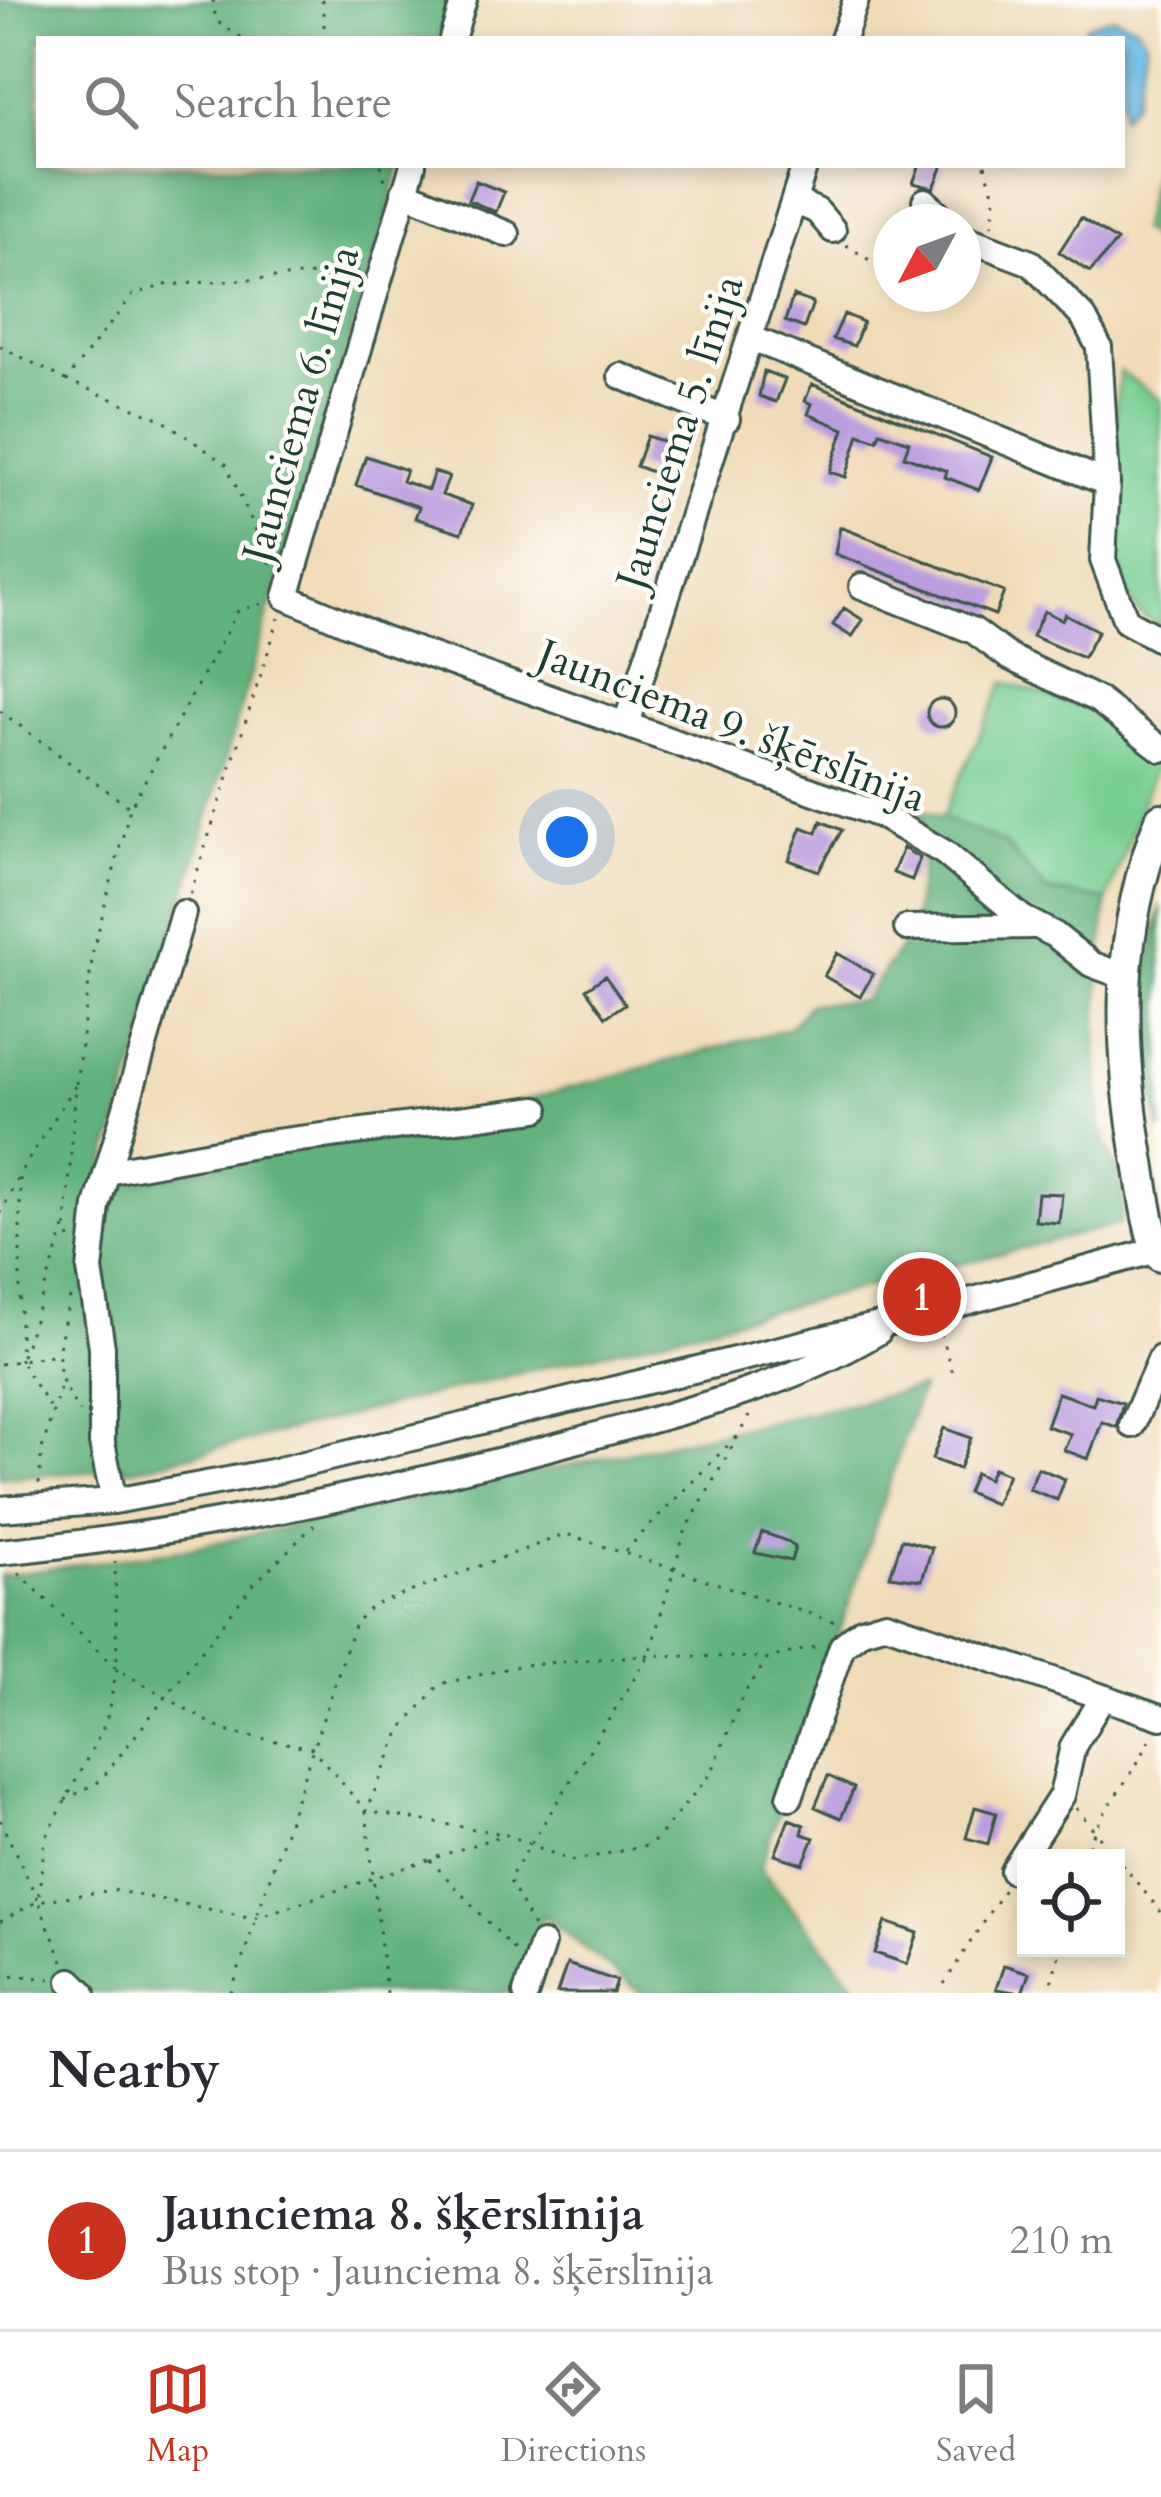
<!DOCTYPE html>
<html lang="en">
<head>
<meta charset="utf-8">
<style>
	body { margin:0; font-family:Cardo,serif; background:#f2f2f3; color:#2b2b33 }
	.controls { position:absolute; right:36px; bottom:36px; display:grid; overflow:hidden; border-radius:0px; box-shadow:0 6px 18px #0003 }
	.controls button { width:108px; height:108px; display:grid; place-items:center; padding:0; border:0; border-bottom:3px solid #e1e1e2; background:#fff; color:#2b2b33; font:60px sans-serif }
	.compass { position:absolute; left:873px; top:204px; width:108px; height:108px; border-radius:50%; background:#fff; box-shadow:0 6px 18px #0003; rotate:229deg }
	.you { position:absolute; left:567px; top:837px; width:42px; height:42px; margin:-30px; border:9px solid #fff; border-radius:50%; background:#1a73e8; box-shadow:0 0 0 18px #1a73e833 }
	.badge { display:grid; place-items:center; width:78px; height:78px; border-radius:50%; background:#c8321e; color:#fff; font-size:39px; font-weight:700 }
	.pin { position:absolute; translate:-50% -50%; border:6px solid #fff; box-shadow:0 3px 12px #0006 }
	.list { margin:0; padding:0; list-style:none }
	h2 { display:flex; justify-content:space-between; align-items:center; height:156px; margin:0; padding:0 48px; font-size:51px }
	h2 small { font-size:39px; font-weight:400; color:#7c7c81 }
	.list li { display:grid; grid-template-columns:78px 1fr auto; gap:36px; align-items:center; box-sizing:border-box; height:180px; padding:0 48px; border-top:3px solid #e1e1e2 }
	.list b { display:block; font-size:45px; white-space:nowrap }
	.list p { margin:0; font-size:39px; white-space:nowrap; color:#7c7c81 }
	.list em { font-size:39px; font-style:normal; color:#7c7c81 }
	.icon { flex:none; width:66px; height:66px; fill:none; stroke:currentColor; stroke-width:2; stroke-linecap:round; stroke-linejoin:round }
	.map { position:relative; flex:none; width:1161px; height:1993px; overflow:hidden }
	.search { position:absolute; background:#fff; box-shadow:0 6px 18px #0003; left:36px; right:36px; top:36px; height:132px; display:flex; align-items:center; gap:30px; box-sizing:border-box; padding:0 42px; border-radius:0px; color:#7c7c81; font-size:45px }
	.sheet { height:336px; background:#fff }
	nav { display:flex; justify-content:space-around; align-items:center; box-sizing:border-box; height:168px; border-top:3px solid #e1e1e2; background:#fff; font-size:33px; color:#7c7c81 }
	nav a { display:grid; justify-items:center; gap:6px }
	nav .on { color:#c8321e }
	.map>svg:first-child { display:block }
	.green { fill:#78cf93; stroke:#4c8664; stroke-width:3 }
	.forest { fill:#62b27d; stroke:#407858; stroke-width:3 }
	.water { fill:#69bbe4; stroke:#447c8c; stroke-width:3 }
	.building { fill:#bc9ddf }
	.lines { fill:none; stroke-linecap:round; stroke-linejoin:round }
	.minor-casing { stroke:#3e5548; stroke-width:30 }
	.major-casing { stroke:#3e5548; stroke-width:36 }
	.path { stroke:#3e5548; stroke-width:3; stroke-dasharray:3 9; stroke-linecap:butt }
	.minor { stroke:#fff; stroke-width:24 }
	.major { stroke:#fff; stroke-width:30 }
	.labels { text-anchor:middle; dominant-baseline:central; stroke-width:9; stroke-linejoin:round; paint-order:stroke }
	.street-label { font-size:42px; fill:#1f3d34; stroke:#fdfcf7 }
</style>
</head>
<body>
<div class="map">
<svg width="1161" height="1993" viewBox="0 0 1161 1993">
	<rect width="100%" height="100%" fill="#fdfcf7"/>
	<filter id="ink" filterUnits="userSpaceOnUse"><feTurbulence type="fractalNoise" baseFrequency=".00833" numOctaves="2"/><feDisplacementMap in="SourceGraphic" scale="24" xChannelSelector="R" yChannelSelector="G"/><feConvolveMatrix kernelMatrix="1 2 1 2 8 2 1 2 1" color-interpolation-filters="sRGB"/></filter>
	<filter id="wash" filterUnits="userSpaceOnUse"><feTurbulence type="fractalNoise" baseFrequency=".004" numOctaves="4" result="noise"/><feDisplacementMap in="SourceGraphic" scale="48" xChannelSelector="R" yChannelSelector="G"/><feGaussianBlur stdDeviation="2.7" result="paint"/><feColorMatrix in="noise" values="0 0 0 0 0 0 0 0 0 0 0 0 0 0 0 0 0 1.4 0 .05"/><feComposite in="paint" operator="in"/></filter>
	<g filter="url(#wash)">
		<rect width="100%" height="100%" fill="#f0dbb9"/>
		<path class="green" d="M1120,371L1161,400V627C1154,622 1143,617 1138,611C1100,567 1113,427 1120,371Z
			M1004,682L1087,709L1156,764L1107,900L1047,891L1003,843L942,818Z"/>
		<path class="forest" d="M0,0H449L438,39H39V165H401L98,1190L512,1104L789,1028L809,1004L863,1001L911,932L924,855L922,809L1003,843L1047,891L1107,900C1099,973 1094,1043 1100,1116C1103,1161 1132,1172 1120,1224L138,1468L0,1478Z
			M1161,138V245L1140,230Z
			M1161,906V1131L1139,1018Z
			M921,1388L760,1868L857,1988L839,1993H641L543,1915L517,1993H0V1576L186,1549Z"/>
		<path class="water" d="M1113,17L1137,26L1146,40L1135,102L1122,116V39H1082L1087,25Z"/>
		<g id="blocks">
			<path class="building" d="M920,165H943L934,188L913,183Z
				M476,181L504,192L496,212L468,200Z
				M1081,218L1117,241L1090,272L1059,252Z
				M793,296L813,303L804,328L785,321Z
				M844,314L863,322L854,346L833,339Z
				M764,371L785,379L776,402L759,396Z
				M812,384L992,457L979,490L945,477L947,471L904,456L909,442L880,432L877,440L859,434L846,477L830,472L844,429L808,414L812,404L805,401Z
				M647,436L671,444L660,475L636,466Z
				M366,456L406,470L402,481L428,490L434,472L449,477L442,495L472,505L462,533L415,518L419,507L356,485Z
				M840,527L1004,592L995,615L835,554Z
				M844,608L863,620L852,637L833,625Z
				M1044,611L1062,620L1065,614L1098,631L1083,658L1032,636Z
				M927 713a14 14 0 1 1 28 0a14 14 0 1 1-28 0Z
				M821,821L842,830L819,871L789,860L802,827L817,833Z
				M903,848L920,858L912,880L893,873Z
				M837,953L873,974L860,997L824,976Z
				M605,976L625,1004L606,1017L586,989Z
				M1038,1193L1062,1194L1059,1223L1035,1221Z
				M1058,1393L1093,1405L1096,1395L1123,1403L1116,1427L1102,1422L1088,1459L1064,1450L1071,1434L1046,1426Z
				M944,1428L971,1438L959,1469L932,1459Z
				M993,1468L1008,1474L995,1504L967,1492L975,1473L988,1479Z
				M1038,1468L1065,1479L1057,1500L1029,1489Z
				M762,1532L789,1542L795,1548L791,1561L755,1553Z
				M902,1539L932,1548L922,1580L890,1576Z
				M828,1776L854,1788L841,1818L815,1807Z
				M975,1807L996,1813L988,1844L966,1838Z
				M789,1819L804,1825L802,1834L814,1838L803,1864L775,1855Z
				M886,1922L918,1933L907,1964L875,1953Z
				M567,1964L617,1981L613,1993H557Z
				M1004,1965L1029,1973L1022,1993L996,1989Z"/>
		</g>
	</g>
	<g filter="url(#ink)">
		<use href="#blocks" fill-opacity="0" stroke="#3e5548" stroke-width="3"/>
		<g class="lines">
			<g class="minor-casing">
				<path id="minor" d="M452,39L464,0
					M843,39L856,0
					M413,165L286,597L384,639L880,815L945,853L1022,918L1055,935L1091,964L1123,976
					M404,192L507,234
					M794,201L817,211L833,230
					M925,201L947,222
					M963,237L1031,263L1084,318L1099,347L1107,483L1103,560L1126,621L1161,640
					M753,339L1107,483
					M621,376L727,419
					M862,586L974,631L1009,657L1098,700L1161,749
					M627,721L805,165
					M907,928L1033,926
					M107,1172L260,1144L537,1109
					M1132,1425L1161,1358
					M112,1491L102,1443V1347L90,1270L97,1206L183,913
					M0,1509L114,1501L271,1472L896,1321L1157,1250
					M0,1552C195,1533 383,1492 571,1442C677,1413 784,1389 878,1332
					M790,1797L842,1646L862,1630L886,1623L1161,1717
					M1013,1871L1062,1795L1073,1746L1102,1698
					M71,1981L83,1993
					M526,1993L542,1944"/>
			</g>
			<g class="major-casing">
				<path id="major" d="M1161,819C1116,932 1118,1039 1138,1157C1144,1189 1146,1227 1161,1256"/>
			</g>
			<path class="path" d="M213,0L216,21L244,39
				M322,0L325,39
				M381,165L385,181
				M985,165L995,199L992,225
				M846,245L874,263L891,261
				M0,346L66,380L133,295L165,285L361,272
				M66,380L161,419L226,464L271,564
				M0,711L129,807
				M190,894L279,618
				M0,1214L18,1178
				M70,1239L66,1224L76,1084L93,951L130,808L238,611L267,602
				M70,1297C59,1346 48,1369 80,1412
				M1159,1307L1161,1306
				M940,1334L955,1379
				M22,1356L65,1228
				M20,1361V1173L75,1086
				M0,1364L57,1354
				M22,1364L53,1413
				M39,1484L42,1449L60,1388
				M625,1551L736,1437
				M19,1573L117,1669L224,1731L312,1748L366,1811L504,1834
				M65,1800L100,1781L253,1585L314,1525
				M1076,1808L1161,1912
				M0,1820L38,1900
				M1085,1858C1097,1810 1133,1780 1152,1735
				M430,1860L518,1954
				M0,1922L38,1901L113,1890L254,1918L506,1834L571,1861L651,1845L711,1774L743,1695L768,1658L817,1647
				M533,1927L509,1879L649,1655L685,1532L749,1416
				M63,1962L38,1901L45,1840L106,1722L117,1669L115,1561
				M0,1974L52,1979
				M944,1984L1004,1889
				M231,1993L355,1623L372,1606L566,1534L835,1622
				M386,1993L366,1811L401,1730L440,1684L523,1665L649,1655L766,1658
				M1048,1993L1061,1948"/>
			<use href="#minor" class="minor"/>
			<use href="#major" class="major"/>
		</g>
	</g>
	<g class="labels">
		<g class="street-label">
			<text transform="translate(301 404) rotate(-74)">Jaunciema 6. līnija</text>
			<text transform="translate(680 432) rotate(-72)">Jaunciema 5. līnija</text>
			<text transform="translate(732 726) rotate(21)">Jaunciema 9. šķērslīnija</text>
		</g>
	</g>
</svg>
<div class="controls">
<button><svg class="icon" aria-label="locate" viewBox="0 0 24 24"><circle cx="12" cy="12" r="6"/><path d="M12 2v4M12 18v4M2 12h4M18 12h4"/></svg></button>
</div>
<svg class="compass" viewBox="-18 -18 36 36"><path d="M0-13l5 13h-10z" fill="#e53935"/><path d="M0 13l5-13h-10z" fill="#7c7c81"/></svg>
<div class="you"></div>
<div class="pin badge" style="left:922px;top:1297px">1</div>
<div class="search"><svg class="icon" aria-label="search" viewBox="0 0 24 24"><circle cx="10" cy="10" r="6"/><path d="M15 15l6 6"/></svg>Search here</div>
</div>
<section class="sheet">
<h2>Nearby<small></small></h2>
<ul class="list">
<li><span class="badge">1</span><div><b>Jaunciema 8. šķērslīnija</b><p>Bus stop · Jaunciema 8. šķērslīnija</p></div><em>210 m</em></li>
</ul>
</section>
<nav>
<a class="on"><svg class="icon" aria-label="map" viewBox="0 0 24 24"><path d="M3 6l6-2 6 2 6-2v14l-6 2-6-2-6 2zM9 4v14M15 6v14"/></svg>Map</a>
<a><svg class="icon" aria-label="directions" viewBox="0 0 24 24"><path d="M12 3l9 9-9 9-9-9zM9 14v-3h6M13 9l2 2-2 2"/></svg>Directions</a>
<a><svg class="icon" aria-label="saved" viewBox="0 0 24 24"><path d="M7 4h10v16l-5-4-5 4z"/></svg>Saved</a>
</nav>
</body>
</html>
